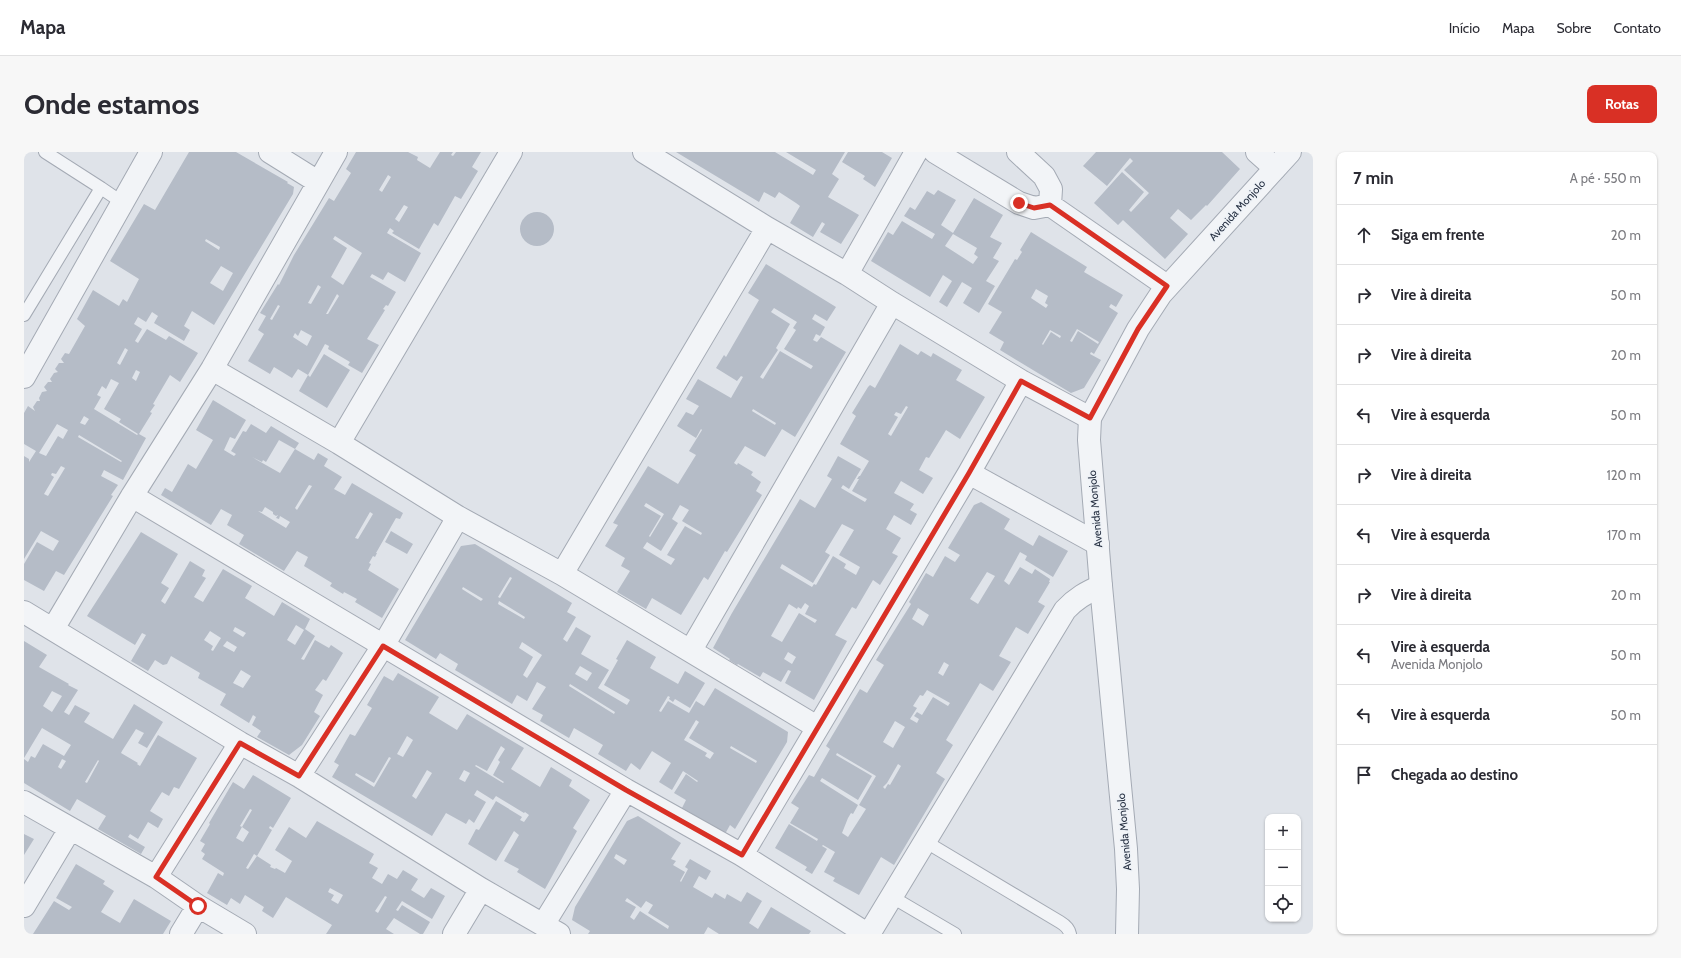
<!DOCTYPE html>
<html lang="pt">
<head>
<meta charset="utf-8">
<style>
	body { margin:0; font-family:Cabin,sans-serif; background:#f7f7f7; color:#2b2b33 }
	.controls { position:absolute; right:12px; bottom:12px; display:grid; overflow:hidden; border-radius:8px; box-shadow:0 1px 3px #0004 }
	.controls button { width:36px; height:36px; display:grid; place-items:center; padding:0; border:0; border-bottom:1px solid #e1e1e2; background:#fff; color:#2b2b33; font:20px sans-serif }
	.stop { position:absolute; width:12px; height:12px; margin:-9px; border:3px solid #d93025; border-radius:50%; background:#fff }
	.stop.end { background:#d93025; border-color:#fff; box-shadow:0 1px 4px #0008 }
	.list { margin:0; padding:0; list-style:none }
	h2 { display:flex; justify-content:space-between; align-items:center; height:52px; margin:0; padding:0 16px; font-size:17px }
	h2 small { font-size:13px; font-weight:400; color:#7c7c81 }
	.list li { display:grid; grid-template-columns:26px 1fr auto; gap:12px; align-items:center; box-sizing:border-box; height:60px; padding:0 16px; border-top:1px solid #e1e1e2 }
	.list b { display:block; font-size:15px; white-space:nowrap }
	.list p { margin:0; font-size:13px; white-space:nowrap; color:#7c7c81 }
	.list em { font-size:13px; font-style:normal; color:#7c7c81 }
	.icon { flex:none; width:22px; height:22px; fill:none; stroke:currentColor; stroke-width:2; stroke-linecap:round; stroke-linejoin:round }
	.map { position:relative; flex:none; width:1289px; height:782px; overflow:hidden; border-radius:8px }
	header { display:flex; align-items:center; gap:24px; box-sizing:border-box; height:56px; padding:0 20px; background:#fff; border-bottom:1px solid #e1e1e2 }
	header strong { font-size:19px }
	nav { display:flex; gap:22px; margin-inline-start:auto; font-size:14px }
	.intro { display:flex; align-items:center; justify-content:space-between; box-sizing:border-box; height:96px; padding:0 24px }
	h1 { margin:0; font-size:28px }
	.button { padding:10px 18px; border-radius:8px; background:#d93025; color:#fff; font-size:14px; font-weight:700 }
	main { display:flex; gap:24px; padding:0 24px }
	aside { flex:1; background:#fff; border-radius:8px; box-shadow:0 1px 3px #0004 }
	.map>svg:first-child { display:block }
	.building { fill:#b5bcc7; fill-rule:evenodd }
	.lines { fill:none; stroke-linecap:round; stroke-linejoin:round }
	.service-casing { stroke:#a4aab4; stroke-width:14 }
	.minor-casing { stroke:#a4aab4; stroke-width:24 }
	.tertiary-casing { stroke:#a4aab4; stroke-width:24 }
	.service { stroke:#f2f4f7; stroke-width:12 }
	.minor { stroke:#f2f4f7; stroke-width:22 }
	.tertiary { stroke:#f2f4f7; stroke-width:22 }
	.route { stroke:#d93025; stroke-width:5 }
	.labels { text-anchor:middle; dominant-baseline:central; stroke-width:3; stroke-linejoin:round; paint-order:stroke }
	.street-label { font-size:11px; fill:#263042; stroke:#eef2f7 }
</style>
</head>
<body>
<header>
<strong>Mapa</strong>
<nav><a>Início</a><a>Mapa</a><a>Sobre</a><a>Contato</a></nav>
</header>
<div class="intro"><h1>Onde estamos</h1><a class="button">Rotas</a></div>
<main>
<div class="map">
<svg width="1289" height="782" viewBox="0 0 1289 782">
	<rect width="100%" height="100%" fill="#dfe3e9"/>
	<path class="building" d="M165,0H212L264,30L263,31L270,35L269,42L190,173L168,159L160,174L166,178L160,189L130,171L134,164L128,160L122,170L114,165L110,172L118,177L111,189L114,191L123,177L142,188L145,184L174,201L156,230L146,223L129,252L131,253L126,260L128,261L115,282L122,286L99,328L80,318L77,324L94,333L87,343L89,344L40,423L32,419L20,439L0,428V412L13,390L29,399L35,389L17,379L0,407V304L5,307V310L12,299L0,292V261L4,254L11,259L9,255L13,249H16L15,246L18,240L23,239L20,235L24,230H28L26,227L30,221L34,220L31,217L35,211H40L37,207L41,201L45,202L61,174L53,167L69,138L95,154L99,147L103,150L115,127L86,109L120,52L131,58ZM182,87L196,95L195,98L181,89ZM197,114L209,121L199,139L186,131ZM101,196L104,198L96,213L93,211ZM112,218L116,220L112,229L108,226ZM87,227L95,231L80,257L97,267L95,270L114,282L113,283L70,257L77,245L73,243L78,234L82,237ZM60,264L65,267L61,273L56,271ZM33,272L44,278L39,287L34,284L22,304L15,301ZM55,283L98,309L97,310L54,285ZM37,314L41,316L24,344L20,342L30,325L27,323L28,321L32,322Z
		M332,0H384L394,5L393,8L406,16L416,0H429L427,3L429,4L432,0H457L448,15L454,19L437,47L431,44L414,74L410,71L395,97L368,81L370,79L366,76L363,81L397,101L381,130L364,120L359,128L348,122L346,125L372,140L364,154L362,153L359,157L361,158L343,187L355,193L338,221L324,213L326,210L304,197L305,194L301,192L284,223L274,217L268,226L250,215L246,222L224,209L240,182L234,178L242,164L236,161L254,132L255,133L270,103L305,46L310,49L327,21L322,17ZM364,23L367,25L358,40L355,38ZM380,53L384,55L375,70L371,67ZM311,84L338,101L319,133L307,125L323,96L309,87ZM294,133L297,135L287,152L284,151ZM313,142L315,144L304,162H302ZM254,153L256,154L248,168L246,167ZM277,178L288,184L283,194L269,185L271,181L274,184Z
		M652,0H751L789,23L792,18L762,0H821L808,22L815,27L804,45L835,63L817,92L796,80L801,72L798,70L789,85L766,71L776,54L772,51L755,40L751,46L740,40L735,50Z
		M824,0H858L868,6L851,35L839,27L841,24L818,10Z
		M1072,0H1198L1216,17L1183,54L1182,53L1167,68L1154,57L1146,66L1164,82L1141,107L1099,68L1094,73L1070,51L1098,20L1120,40L1105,58L1107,60L1125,41L1100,18L1109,9L1106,6L1083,34L1059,14Z
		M914,38L932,48L917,73L929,81L950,46L979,63L966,85L978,91L969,106L975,109L962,129L971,134L955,161L939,151L948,136L938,130L923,155L915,150L928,129L919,123L906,145L847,109L864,80L869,83L878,69L908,87L911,82L880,64L886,55L891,58L903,39L910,43ZM929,82L953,96L950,102L954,105L949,112L921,94Z
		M496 77a17 17 0 1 1 34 0a17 17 0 1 1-34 0Z
		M1007,80L1063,115L1060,120L1099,143L1092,155L1087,152L1085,155L1094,161L1070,202L1067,200L1066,202L1077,208L1060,236L1047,241L976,198L980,190L965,181L978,160L964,152L991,107L993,108L998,100L996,98ZM1012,137L1024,144L1021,151L1024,153L1022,156L1007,146ZM1053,177L1075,190L1074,192L1054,179L1048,190L1046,189ZM1026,178L1037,184L1036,186L1027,180L1019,193L1018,192Z
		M742,112L812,155L803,169L791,162L788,167L801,175L796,184L792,182L789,188L793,190L797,185L822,200L771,285L758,277L741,305L721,294L710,311L713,313L714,311L729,320L727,323L737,330L732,339L738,343L703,400L701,399L684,428L680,425L657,463L628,446L622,457L593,440L606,419L597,414L601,406L581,394L594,373L589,371L624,314L654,332L672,303L665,299L678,278L677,277L672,286L653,274L662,260L669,263L675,254L662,247L674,227L707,246L719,225L717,224L713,229L692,216L700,203L702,205L735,148L724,141ZM750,156L773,170L769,176L772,178L760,197L789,214L787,217L756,199L739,227L736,225L754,198L752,196L766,172L747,160ZM729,257L752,271L751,273L728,259ZM622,351L640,362L626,385L625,384L637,364L620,354ZM656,353L665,358L658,369L678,381L677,383L661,374L643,403L651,407L647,413L619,396L623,390L637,399L654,371L648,367Z
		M876,192L894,203L897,199L907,205L909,201L938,218L932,228L961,245L936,287L922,278L905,306L902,305L895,318L909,326L899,342L877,329L870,341L890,352L886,358L893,362L887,373L870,363L862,377L877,386L868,401L874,404L856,433L849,428L832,457L828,455L811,483L823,489L790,548L761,531L767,519L764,518L757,530L739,520L736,525L714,512L713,513L705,508L706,507L689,496L708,461L776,347L791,356L808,327L803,324L814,304L837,317L825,337L819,333L817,336L841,350L843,347L828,339L835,327H833L835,324H836L845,309L816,292L832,264L828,261L844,235L846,233L851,236ZM882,254L884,255L867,284L864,282L874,265L870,263L872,260L877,262ZM818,372L830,378L815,403L836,415L832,423L820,416L822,412L809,404L792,433L790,432L788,435L756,416L758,412L789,431L806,403L801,400ZM781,451L785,454L781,462L793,468L791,471L775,461L758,490L747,484L765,452L773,457L774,455L777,457ZM764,500L772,505L768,512L760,507Z
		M300,202L326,218L303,256L275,239L284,223L286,225Z
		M189,248L222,268L211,287L206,285L200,298L210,304L212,302L207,299L219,279L222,280L227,272L242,281L247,274L275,291L271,297L255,288L242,310L239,308L238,310L228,305L256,321L271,297L290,308L294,301L304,307L300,314L318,325L310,337L321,343L328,331L379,361L376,367L372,366L352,401H353L351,405L349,404L345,411L347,412L344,418L375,437L358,466L331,450L333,447L320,440L319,442L306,434L308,431L280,414L284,405L273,399L260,419L215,392L220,383L203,373L208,363L197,357L187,373L137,343L141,336L148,340L164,312L172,317L189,288L172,278ZM285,333L288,334L273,358L271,356ZM241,355L249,360V362L252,364L254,363L252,366L255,367L256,364L266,370L262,376L234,359L238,360ZM346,360L349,362L334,387L331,386Z
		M957,350L986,367L980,377L1009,394L1015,383L1044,399L1029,425L1001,408L1003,404L996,400L980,429L985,433L996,415L1008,422L1011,417L1026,427L1025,430H1026L1014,450L1021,454L1004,482L992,475L975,504L987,510L969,539L956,531L922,588L929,593L912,621L921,627L870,713L857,705L835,743L809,729L811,726L800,720L811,700L799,693L798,694L803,697L788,722L781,718L783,715L751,696L765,672L793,689L794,687L766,671L775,656L767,651L785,623L790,625L806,597L802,594L836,537L843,541L860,513L852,508L887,452L885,450L902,421L909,425L921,404L931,410L936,403L924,396L950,353ZM963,420L971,424L954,452L946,447ZM894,456L905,463L899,474L888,467ZM920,510L925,513L919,524L914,521ZM903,538L926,551L924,554L909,545L898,563L893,560L890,564L895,567L893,571L886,567L893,556L889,554L896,543L899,544ZM871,569L881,575L869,596L859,590ZM813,601L852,624L835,653L842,657L824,685L818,681L824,666L827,661L829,662L834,653L796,629L798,626L834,648L848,624L812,603ZM874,612L877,614L866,633L864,632L861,637L859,635L863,631Z
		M367,379L389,392L383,402L361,390Z
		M117,380L154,402L137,431L145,436L137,449L141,452L166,409L181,418L178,424L182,426L170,445L179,450L199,417L228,434L221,446L250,464L258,450L286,467L281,477L291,484L277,507L280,508L291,488L305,496L307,493L319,501L302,529L299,527L291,538L299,543L290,560L296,564L278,593L265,603L233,585L237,579L228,573L232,565L229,563L225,571L196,553L202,542L174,526L176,521L147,504L143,512L139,513L131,508L124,519L107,509L122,483L118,481L111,493L63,464ZM272,473L280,478L271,493L263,488ZM211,475L222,481L219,485L209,479ZM186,479L197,486L189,499L187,498L189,494L180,488ZM203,489L213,495L210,500L199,494ZM217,518L227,524L219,536L209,531Z
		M451,392L548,451L543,460L552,465L539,487L543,490L552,475L567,484L557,502L585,518L574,536L603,553L606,548L580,533L594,508L592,507L603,488L632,505L626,516L654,532L661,519L681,531L666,556L651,547L649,550L645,547L646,545L644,544L635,559L637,560L644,549L665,561L672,549L680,554L691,536L764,580L763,590L711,677L706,673L701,682L658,656L662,648L650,641L662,622L673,630L674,629L659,619L648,638L635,630L647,611L628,599L616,618L607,611L602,619L574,602L579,593L550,576L545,586L516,569L519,563L508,557L522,535L513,530L503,549L493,543L488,552L431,518L434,512L416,501L412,507L381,488L437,394ZM486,425L488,426L476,446L474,445ZM439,435L459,447L457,449L438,437ZM475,449L501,465L500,467L474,452ZM498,490L518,503L503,526L499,523L509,505L495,496ZM556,514L568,521L563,529L551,522ZM546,532L591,560L590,562L545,534ZM672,568L675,570L665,586L690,601L686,607L681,604L683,601L660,588ZM707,594L733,609L732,611L706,596Z
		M0,489L23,503L15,515L45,532L44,533L54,538L40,560L45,563L51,553L66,561L60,570L89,587L110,552L139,570L123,596L114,591L120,581L112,577L98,599L97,601L114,611L113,612L116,614L134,583L173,606L155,637L150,635L145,644L138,640L126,659L139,667L134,676L124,670L114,687L106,682L104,685L121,695L117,702L74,677L82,664L53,647L46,659L0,631V607L4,610L7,604L11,606L19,592L40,604L47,593L18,576L0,606ZM28,539L38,544L28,560L19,554ZM38,607L42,609L37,617L34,615ZM74,608L75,609L63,631L61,630Z
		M374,521L415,545L405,561L433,578L443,562L500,596L487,617L516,635L527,615L548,628L545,634L566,648L549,676L553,679L521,737L493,720L495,717L480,709L495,683L490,679L472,709L444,692L452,677L455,678L472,649L498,665L496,668L500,670L505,663L501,660L500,661L472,644L469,648L453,638L450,643L462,650L450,671L445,667L442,672L422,661L408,684L308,625L315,613L310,610L326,582L331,584L348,556L343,553L360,524L369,529ZM383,584L389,588L379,605L373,602ZM477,594L481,597L474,608L476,610L469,623L480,630L479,631L451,614L452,613L463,619ZM365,605L367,606L350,635L331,623L332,621L350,631ZM403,618L408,621L392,647L388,644ZM440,618L446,621L441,630L435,627Z
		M229,623L267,646L249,676L246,674L245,676L248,678L233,704L230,702L222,716L224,717L233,704L247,713L246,715L251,717L252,716L261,721L268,709L251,698L265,675L282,686L293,669L350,702L345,711L354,716L348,726L358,732L364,722L373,727L379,718L394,727L387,738L400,746L407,736L421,744L408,767L378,749L372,758L374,759L378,753L406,770L399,782H396L370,766L362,777L370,782H302L308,773L262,745L249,766L238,759L240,755L221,743L216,752L207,746L203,753L183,741L194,721L199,724L200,721L178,707L181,702L177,699L181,692L176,689L186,672L185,671L209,630L220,637ZM226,657L228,658L218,675L225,680L219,690L212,686L218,675L216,674ZM306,736L319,743L314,752L307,748L310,743L304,740ZM361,744L363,745L354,761L351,759Z
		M614,664L657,691L647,707L652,709L649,713L661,720L656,729L657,730L664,717L661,715L666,707L687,719L682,728L675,724L669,735L688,746L691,741L701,747L703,742L717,750L723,740L738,749L725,771L734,777L747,755L787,779L785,782H695L684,775L680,782H564L566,779L548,768L551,755L603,669ZM592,702L603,708L600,713L590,706ZM603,746L617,756L622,749L629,753L624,761L645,774L644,777L616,759L610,768L606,765L612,755L601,749Z
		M0,682L10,687L0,703Z
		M52,712L81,729L79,732L90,739L77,760L96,771L110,747L147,769L139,782H9L30,749L45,758L48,755L32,746Z"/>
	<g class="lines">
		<g class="service-casing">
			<path id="service" d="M77,36L99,51
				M0,163L77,36L21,0
				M902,690L1036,770C1041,773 1045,776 1046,782
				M868,745L931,782"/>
		</g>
		<g class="minor-casing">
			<path id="minor" d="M246,0L294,30
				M620,0L743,76L823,122L868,151L997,229L1066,266
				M911,0L995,51L1010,56L1026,53
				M994,0L1020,24L1027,37L1026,53L1143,134
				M1233,0L1251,16
				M823,122L892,0
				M188,217L315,291L434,365L538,422L793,575
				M0,225L127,0
				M315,291L487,0
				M945,321L1074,392
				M108,344L602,638L718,703L843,782
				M538,422L743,76
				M0,460L216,591L275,624L457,737L535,782
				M29,477L108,344L188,217L312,0
				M667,498L868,151
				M275,624L359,494L434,365
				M0,650L132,725L174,754L221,782
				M718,703L945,321L997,229
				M132,725L216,591
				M0,754L46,677
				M519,773L602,638
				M157,782L174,754
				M430,782L457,737
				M845,782L1041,458C1052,446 1063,440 1077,434"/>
		</g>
		<g class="tertiary-casing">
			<path id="tertiary" d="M1103,782L1104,737L1102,697L1077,434L1065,288L1066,266L1114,177L1137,142L1266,0"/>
		</g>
		<use href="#service" class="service"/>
		<use href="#minor" class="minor"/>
		<use href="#tertiary" class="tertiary"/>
	</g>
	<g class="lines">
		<path class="route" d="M174,754L132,725L216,591L275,624L359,494L602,638L718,703L945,321L997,229L1066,266L1114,177L1143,134L1026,53L1010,56L995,51"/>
	</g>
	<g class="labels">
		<g class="street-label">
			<text transform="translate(1213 58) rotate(-48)">Avenida Monjolo</text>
			<text transform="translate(1071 357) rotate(-95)">Avenida Monjolo</text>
			<text transform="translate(1100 680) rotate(-95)">Avenida Monjolo</text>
		</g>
	</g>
</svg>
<div class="controls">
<button>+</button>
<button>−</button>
<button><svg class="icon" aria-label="locate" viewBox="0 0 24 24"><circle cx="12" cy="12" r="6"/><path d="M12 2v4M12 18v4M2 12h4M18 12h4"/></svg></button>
</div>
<div class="stop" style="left:174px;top:754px"></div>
<div class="stop end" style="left:995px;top:51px"></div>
</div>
<aside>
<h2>7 min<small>A pé · 550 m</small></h2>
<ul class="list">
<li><svg class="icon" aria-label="ahead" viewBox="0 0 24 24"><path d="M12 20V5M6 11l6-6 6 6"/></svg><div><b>Siga em frente</b></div><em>20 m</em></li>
<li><svg class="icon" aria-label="right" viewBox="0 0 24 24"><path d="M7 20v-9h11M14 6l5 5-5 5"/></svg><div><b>Vire à direita</b></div><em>50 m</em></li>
<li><svg class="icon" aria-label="right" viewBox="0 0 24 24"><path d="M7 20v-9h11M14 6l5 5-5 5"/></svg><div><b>Vire à direita</b></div><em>20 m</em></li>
<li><svg class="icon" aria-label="left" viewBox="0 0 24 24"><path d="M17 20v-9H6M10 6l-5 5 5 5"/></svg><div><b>Vire à esquerda</b></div><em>50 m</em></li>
<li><svg class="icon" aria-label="right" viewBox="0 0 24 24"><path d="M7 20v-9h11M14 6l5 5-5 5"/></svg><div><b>Vire à direita</b></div><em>120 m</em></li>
<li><svg class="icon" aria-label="left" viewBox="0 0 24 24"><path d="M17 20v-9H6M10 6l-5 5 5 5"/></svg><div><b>Vire à esquerda</b></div><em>170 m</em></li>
<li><svg class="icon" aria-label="right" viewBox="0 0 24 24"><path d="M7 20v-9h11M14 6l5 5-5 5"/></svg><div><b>Vire à direita</b></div><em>20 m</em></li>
<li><svg class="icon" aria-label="left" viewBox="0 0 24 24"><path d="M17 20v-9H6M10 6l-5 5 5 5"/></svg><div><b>Vire à esquerda</b><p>Avenida Monjolo</p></div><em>50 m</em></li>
<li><svg class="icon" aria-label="left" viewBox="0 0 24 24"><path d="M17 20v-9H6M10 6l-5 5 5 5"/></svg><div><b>Vire à esquerda</b></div><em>50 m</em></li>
<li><svg class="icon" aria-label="arrive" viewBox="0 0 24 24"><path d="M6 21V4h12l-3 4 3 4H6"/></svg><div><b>Chegada ao destino</b></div></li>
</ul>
</aside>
</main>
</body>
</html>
